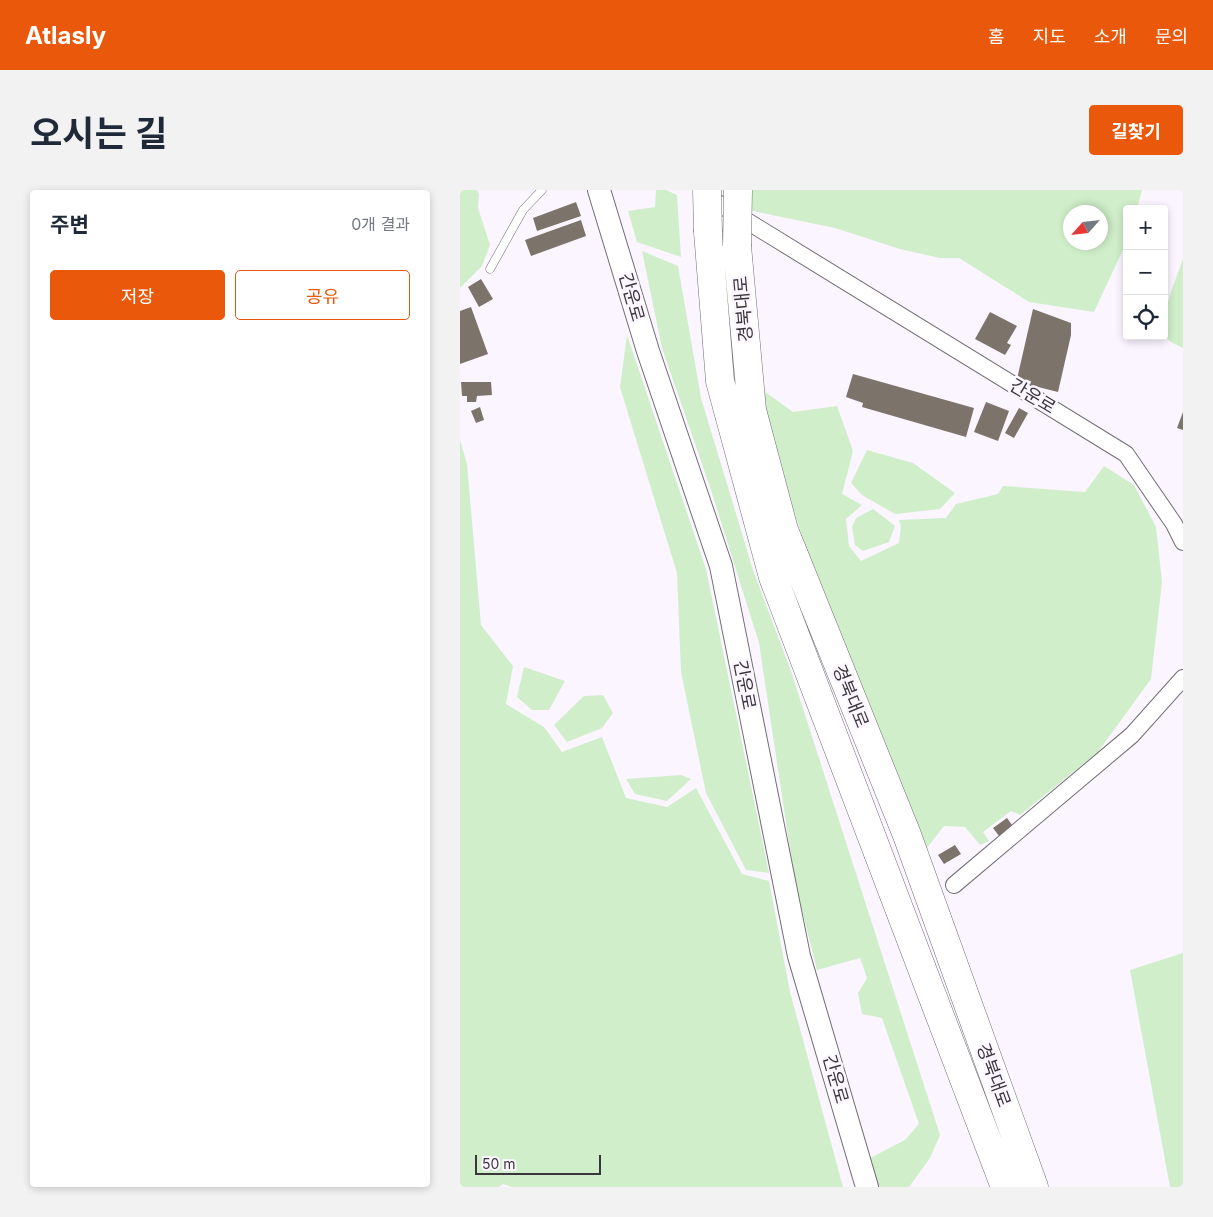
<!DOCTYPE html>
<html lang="ko">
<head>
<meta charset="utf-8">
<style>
	body { margin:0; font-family:Inter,"Noto Sans KR",sans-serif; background:#f2f2f3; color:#1f2937 }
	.controls { position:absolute; right:15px; top:15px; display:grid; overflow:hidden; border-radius:5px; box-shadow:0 2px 8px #0003 }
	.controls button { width:45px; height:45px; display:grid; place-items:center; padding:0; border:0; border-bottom:1px solid #e0e1e3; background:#fff; color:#1f2937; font:25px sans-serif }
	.compass { position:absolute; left:603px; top:15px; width:45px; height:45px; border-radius:50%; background:#fff; box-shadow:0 2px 8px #0003; rotate:243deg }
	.scale { position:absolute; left:15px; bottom:12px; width:126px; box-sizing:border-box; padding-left:5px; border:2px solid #3a373c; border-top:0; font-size:14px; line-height:18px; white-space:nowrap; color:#3a373c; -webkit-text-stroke:4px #fbf5ff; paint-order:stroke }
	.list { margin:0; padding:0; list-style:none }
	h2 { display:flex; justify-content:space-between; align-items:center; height:65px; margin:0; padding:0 20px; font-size:21px }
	h2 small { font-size:16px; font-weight:400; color:#747a83 }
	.actions { display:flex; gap:10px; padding:15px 20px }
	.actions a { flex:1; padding:11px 0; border:1px solid #ea580c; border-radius:5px; text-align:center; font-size:18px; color:#ea580c }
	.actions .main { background:#ea580c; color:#fff }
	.icon { flex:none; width:28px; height:28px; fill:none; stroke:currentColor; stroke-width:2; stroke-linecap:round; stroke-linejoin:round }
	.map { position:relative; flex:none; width:723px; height:997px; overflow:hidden; border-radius:5px }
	header { display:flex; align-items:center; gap:30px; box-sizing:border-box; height:70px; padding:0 25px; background:#ea580c; color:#fff }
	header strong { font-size:24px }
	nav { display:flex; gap:28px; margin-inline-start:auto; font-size:18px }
	.intro { display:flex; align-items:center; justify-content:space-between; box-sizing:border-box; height:120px; padding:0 30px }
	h1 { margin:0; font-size:35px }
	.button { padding:12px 22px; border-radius:5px; background:#ea580c; color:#fff; font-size:18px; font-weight:700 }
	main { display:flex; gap:30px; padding:0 30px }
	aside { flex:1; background:#fff; border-radius:5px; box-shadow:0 2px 8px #0003 }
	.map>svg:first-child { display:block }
	.green { fill:#d0eeca; fill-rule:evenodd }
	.building { fill:#7c736b }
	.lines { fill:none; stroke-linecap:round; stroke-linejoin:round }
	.lane-casing { stroke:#736d77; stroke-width:9 }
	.street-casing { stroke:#736d77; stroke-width:18 }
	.secondary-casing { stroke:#736d77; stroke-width:24 }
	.highway-casing { stroke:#736d77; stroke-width:29 }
	.lane { stroke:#fff; stroke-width:8 }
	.street { stroke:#fff; stroke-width:16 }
	.secondary { stroke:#fff; stroke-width:22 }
	.highway { stroke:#fff; stroke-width:28 }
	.highway-bridge-casing { stroke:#736d77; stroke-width:29; stroke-linecap:butt }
	.highway-bridge { stroke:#fff; stroke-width:28 }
	.labels { text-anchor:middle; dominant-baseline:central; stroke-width:5; stroke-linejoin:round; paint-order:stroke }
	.street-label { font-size:18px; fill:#3a373c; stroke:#fbf5ff }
</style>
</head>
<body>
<header>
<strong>Atlasly</strong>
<nav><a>홈</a><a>지도</a><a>소개</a><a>문의</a></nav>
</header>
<div class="intro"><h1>오시는 길</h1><a class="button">길찾기</a></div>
<main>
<aside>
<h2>주변<small>0개 결과</small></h2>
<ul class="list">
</ul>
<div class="actions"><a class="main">저장</a><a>공유</a></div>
</aside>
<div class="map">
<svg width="723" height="997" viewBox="0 0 723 997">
	<rect width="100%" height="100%" fill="#fbf5ff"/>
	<path class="green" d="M0,0H17L19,4L18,18L30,55L22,76L0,98Z
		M196,0H206L217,5L221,67L177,52L168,21L195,17Z
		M290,0H682L677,19H667V51L634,122L569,112L499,68H480L440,59L375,38L288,20ZM610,22H640V52H610Z
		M182,61L218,76L241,208L293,380L331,481L480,945L470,968L449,997H417L410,968L445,950L459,934L422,828L402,824L398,803L407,788L400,768L357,780L335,692L299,453L251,300L202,158Z
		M723,69V158C718,155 710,153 707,148C697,131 717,87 723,69Z
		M167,145L246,379L309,683L286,680L246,603L221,482L217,383L160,197Z
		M298,197L333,222L377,216L393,261L382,304L402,315L386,329L389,356L401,371L439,353L441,336L439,330L486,328L496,314L538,304L543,296L625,302L644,276L674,295L696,337L702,392L691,489L638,562L560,625L551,621L523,642L529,651L520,655L505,637L484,636L463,663L346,357L301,225Z
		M0,250L7,274L21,435L53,476L46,514L84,537L102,562L142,547L166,608L207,617L236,598L282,684L309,691L330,802L383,997H52L43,994L39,997H0Z
		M407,260L453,273L495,303L480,319L435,324L402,305L391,293Z
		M413,319L435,336L429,352L403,361L395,355L392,337L396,328Z
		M64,477L105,491L89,520H72L57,507Z
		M143,505L153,523L142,538L107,552L94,535L124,506Z
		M221,585L231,589L207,611L175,604L166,589Z
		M723,763V997H710L670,780Z"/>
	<path class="building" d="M116,12L121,26L77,41L73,28Z
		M121,30L126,46L71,66L65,50Z
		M21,89L33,109L19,117L8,97Z
		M11,117L28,164L0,174V121Z
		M573,119L611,133V145L598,202L570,195L571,191L557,189Z
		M530,122L557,136L547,153L551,155L545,165L515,149Z
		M393,184L514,218L506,247L402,217L403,213L386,207Z
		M1,192H31L32,205L17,206L16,212H7V206H2Z
		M526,212L549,221L538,251L514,242Z
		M20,217L24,230L16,233L11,221Z
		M559,218L568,223L554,248L545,243Z
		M723,222V240L717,238Z
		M547,628L552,635L539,646L533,638Z
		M495,655L501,664L484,674L478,665Z"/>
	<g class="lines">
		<g class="lane-casing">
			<path id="lane" d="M30,79L63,20L82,0"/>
		</g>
		<g class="street-casing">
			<path id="street" d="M243,4L666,264L714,334L723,352
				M494,695L672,545L723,488"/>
		</g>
		<g class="secondary-casing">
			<path id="secondary" d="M139,0L188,161L261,376L339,766L407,997"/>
		</g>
		<g class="highway-casing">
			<path id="highway" d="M248,42L260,191L313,387L545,997
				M277,56L292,220L324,340L447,645L574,997"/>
		</g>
		<use href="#lane" class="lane"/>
		<use href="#street" class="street"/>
		<use href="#secondary" class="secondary"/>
		<use href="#highway" class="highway"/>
		<g class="highway-bridge-casing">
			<path id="highway-bridge" d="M247,0L248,42
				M277,56L278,0"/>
		</g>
		<use href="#highway-bridge" class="highway-bridge"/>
	</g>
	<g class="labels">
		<g class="street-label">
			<text transform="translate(172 107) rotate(74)">간운로</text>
			<text transform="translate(283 119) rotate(-95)">경북대로</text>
			<text transform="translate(573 206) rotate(31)">간운로</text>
			<text transform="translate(285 495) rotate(79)">간운로</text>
			<text transform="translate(391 506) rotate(68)">경북대로</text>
			<text transform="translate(534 885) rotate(70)">경북대로</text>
			<text transform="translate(376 889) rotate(74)">간운로</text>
		</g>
	</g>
</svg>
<div class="controls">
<button>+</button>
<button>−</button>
<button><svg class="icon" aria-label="locate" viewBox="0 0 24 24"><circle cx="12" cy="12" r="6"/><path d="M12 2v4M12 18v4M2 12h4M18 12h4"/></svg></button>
</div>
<svg class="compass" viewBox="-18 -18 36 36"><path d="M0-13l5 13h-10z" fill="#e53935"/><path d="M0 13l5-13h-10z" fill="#747a83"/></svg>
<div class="scale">50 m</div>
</div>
</main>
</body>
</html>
